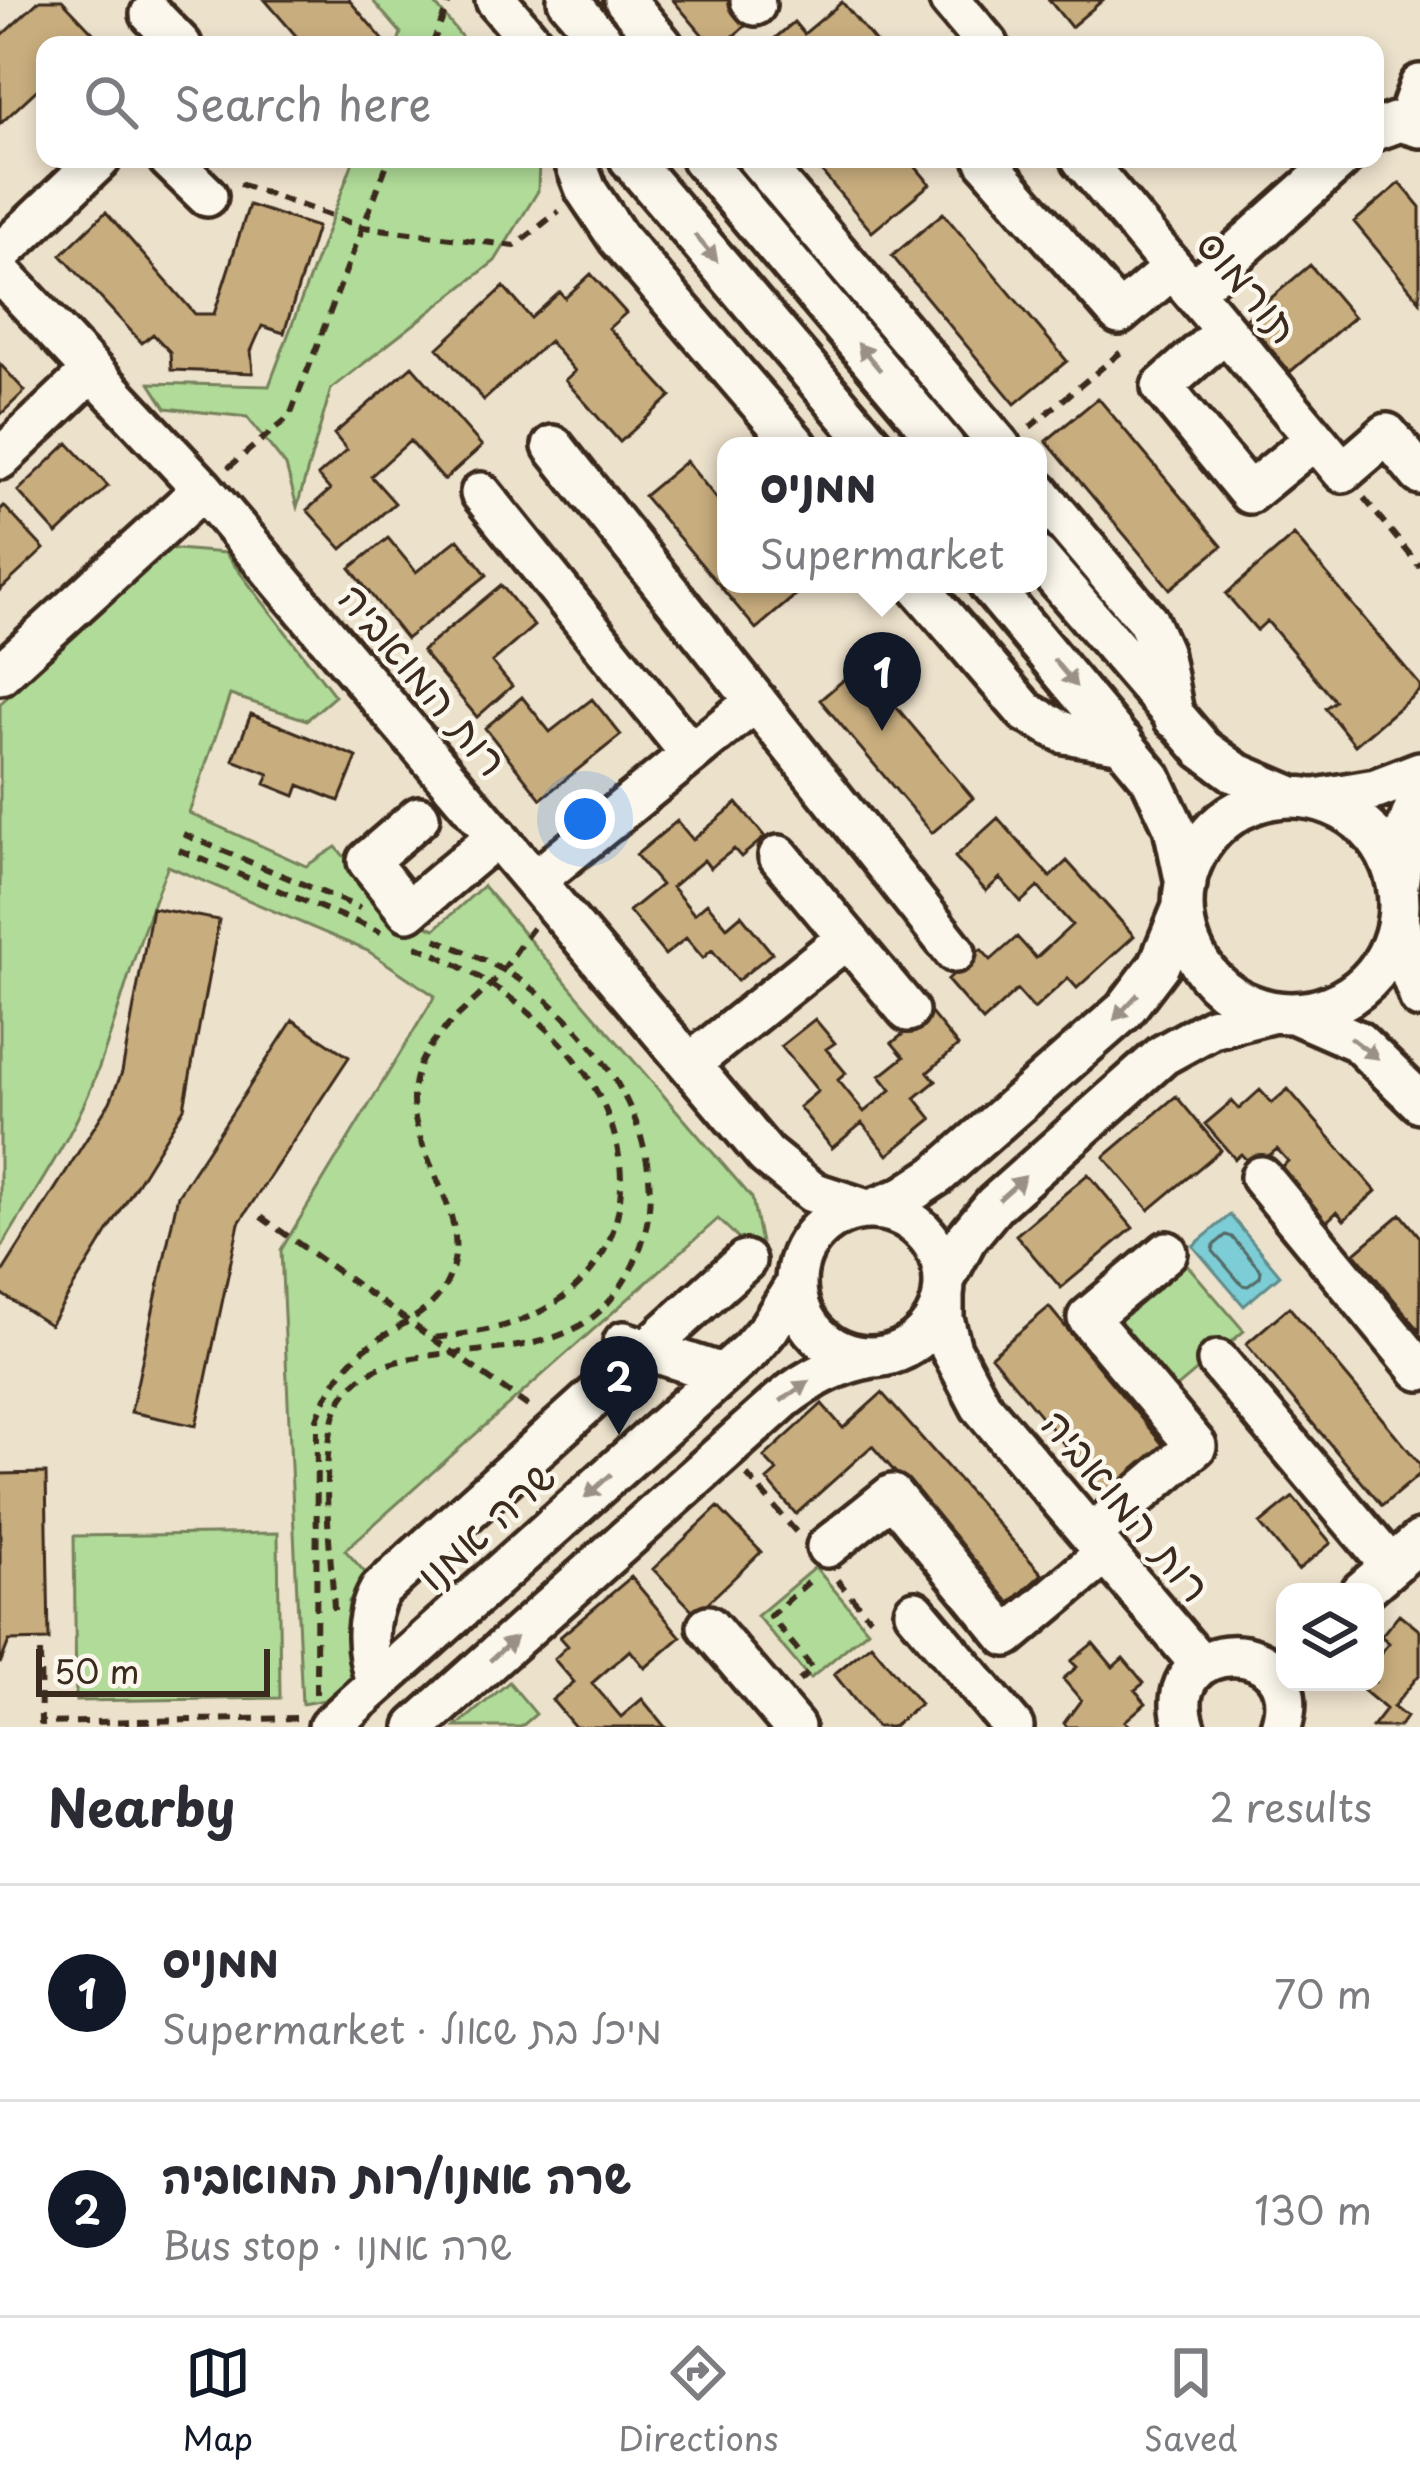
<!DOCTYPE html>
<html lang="en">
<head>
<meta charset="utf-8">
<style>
	body { margin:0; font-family:"Playpen Sans","Playpen Sans Hebrew",sans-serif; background:#f7f7f7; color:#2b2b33 }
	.controls { position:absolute; right:36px; bottom:36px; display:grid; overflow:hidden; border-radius:24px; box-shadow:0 6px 18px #0003 }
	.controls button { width:108px; height:108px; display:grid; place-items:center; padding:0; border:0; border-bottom:3px solid #e1e1e2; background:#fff; color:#2b2b33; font:60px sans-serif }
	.scale { position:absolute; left:36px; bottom:30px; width:234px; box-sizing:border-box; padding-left:12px; border:6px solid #3b2a1e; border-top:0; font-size:33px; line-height:42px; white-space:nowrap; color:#3b2a1e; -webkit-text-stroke:9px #fbf7ec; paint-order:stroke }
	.you { position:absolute; left:585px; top:819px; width:42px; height:42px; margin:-30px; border:9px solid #fff; border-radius:50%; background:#1a73e8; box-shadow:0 0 0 18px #1a73e833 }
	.badge { display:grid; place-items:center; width:78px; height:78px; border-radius:50%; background:#111827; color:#fff; font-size:39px; font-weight:700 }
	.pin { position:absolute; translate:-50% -99px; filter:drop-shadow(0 3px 6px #0008) }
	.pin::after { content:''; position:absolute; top:63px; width:42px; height:36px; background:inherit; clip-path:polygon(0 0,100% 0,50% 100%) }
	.popup { position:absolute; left:717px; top:437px; width:330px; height:156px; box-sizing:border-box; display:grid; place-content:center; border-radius:24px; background:#fff; filter:drop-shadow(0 3px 9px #0005); font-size:39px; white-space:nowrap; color:#7c7c81 }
	.popup b { font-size:45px; color:#2b2b33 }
	.popup::after { content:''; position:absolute; left:50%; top:100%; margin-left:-24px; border:24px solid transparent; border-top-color:#fff }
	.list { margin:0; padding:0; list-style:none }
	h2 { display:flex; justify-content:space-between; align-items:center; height:156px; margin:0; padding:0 48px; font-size:51px }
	h2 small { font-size:39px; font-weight:400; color:#7c7c81 }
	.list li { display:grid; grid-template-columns:78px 1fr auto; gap:36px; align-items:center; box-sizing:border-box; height:216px; padding:0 48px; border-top:3px solid #e1e1e2 }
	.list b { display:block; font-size:45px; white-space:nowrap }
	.list p { margin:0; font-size:39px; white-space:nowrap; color:#7c7c81 }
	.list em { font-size:39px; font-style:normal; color:#7c7c81 }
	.icon { flex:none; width:66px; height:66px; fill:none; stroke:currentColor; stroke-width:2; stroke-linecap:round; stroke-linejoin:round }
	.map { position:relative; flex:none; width:1420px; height:1727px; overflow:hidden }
	.search { position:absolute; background:#fff; box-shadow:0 6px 18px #0003; left:36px; right:36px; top:36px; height:132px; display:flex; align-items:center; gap:30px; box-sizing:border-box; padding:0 42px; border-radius:24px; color:#7c7c81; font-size:45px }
	.sheet { height:588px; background:#fff }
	nav { display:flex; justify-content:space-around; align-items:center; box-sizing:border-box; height:168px; border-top:3px solid #e1e1e2; background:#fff; font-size:33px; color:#7c7c81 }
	nav a { display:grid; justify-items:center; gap:6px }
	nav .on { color:#111827 }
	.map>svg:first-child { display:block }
	.green { fill:#b0db98; stroke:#76825b; stroke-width:3 }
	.water { fill:#7ccdd5; stroke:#628c8c; stroke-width:3 }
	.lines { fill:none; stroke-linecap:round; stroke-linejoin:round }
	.shore { stroke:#556b67; stroke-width:3 }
	.building { fill:#c8ad7e; stroke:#3b2a1e; stroke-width:3 }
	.minor-casing { stroke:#3b2a1e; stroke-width:48 }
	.path { stroke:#3b2a1e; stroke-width:6; stroke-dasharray:12 9; stroke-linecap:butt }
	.minor { stroke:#fbf7ec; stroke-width:39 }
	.oneway { fill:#9b9085 }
	.labels { text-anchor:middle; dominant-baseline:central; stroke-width:9; stroke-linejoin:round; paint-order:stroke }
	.street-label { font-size:42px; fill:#3b2a1e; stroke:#fbf7ec }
</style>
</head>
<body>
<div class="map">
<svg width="1420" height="1727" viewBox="0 0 1420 1727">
	<rect width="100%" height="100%" fill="#ece1cb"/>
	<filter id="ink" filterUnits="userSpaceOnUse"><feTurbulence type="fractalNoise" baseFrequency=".00833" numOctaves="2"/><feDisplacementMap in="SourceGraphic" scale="24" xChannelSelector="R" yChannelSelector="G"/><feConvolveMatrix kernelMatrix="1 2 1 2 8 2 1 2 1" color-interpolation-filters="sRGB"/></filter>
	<g filter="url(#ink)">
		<path class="green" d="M372,0H432L468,45H397L401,33Z
			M354,159H539L538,191L495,261L331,389L297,507L286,466L247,417L166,408L150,383L269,386Z
			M164,548L225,553L335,696L307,720L230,695L189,813L306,866L336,847L393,913L435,929L483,886L752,1198L765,1263L718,1219L345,1550L370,1578L349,1601L346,1633L358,1682L342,1697L302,1704L281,1250L435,996L368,951L168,866C139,933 123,1001 98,1070C76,1133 34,1192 0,1250V704Z
			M1184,1261L1244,1331L1174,1390L1115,1320Z
			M278,1533L280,1698L76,1701L74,1536Z
			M815,1567L868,1630L810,1679L757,1616Z
			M509,1682L536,1714L521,1727H456Z"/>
		<path class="water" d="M1230,1215L1280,1275L1244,1306L1193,1246Z"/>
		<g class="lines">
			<path class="shore" d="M1226,1235L1232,1237L1261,1271L1260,1277L1248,1286L1242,1285L1213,1251L1214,1245Z"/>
		</g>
		<path class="building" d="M40,0H62L95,35L84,45H45V82L0,124V37Z
			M265,0H349L386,43L304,45Z
			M673,0H743L757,16L723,45H711Z
			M1049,0H1103L1071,27Z
			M842,2L878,45H767L794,22L804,34Z
			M811,159H922L914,165L930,184L872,232Z
			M1400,183L1420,207V301L1354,222Z
			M249,205L317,227L284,333L262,326L251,351L253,373L171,370L170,352L153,334L142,343L61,255L106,212L195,314H214Z
			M943,213L1067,361L1015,404L892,256Z
			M1310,265L1354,317L1290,372L1246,319Z
			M591,274L626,313L609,328L671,396L620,442L565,380L575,371L549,341L484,400L438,348L504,287L531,318L560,292L565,298Z
			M0,364L25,391L0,415Z
			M412,366L482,446L444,480L410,441L371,476L395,503L342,549L307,510L330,490L318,476L347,450L334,434Z
			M1098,398L1222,546L1170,589L1046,441Z
			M68,443L108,486L57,534L18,491Z
			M686,461L726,510V584H788L797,594L756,629L644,496Z
			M4,506L44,549L0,590V510Z
			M1294,535L1420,685V690L1355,745L1325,708L1335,701L1267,621L1257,630L1226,594Z
			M388,538L416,572L458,539L487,575L406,639L350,568Z
			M501,585L534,626L492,662L512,686L477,717L422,651Z
			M861,665L973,798L932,833L820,700Z
			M522,697L550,732L592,699L621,735L541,799L485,728Z
			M251,714L357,757L339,801L299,785L295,796L265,784L269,774L233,760Z
			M737,803L765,837L741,857L734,849L710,868L704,860L672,887L694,914L707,903L727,927L741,915L772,953L737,981L712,950L703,958L686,938L665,955L629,911L661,885L636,855L677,821L693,840Z
			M998,818L1050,877L1067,861L1134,936L1077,988L1068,978L1034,1009L1017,990L983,1021L947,980L981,949L991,960L1017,937L1036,958L1072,925L1038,887L1021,902L1000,878L986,891L955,857Z
			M152,908L219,920L184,1108L50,1325L0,1293V1276L110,1102L122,1072Z
			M930,1012L958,1046L928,1072L936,1081L915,1098L932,1119L888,1155L862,1123L832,1148L799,1107L818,1091L781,1046L815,1019L835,1043L826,1049L846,1073L838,1080L864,1112L891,1090L880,1076L904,1057L892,1043Z
			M293,1020L349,1057L239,1223L196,1426L131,1412L178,1195Z
			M1288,1089L1376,1191L1344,1220L1337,1212L1326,1222L1280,1169L1288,1161L1277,1149L1254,1168L1241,1154L1235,1159L1205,1124L1232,1101L1239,1109L1260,1090L1272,1103Z
			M1176,1096L1221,1150L1149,1210L1104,1157Z
			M1088,1174L1133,1228L1061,1288L1016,1235Z
			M1401,1214L1420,1237V1331L1355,1253Z
			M1049,1307L1164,1446L1106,1495L991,1356Z
			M1289,1307L1420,1464V1474L1382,1506L1246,1344Z
			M882,1393L1042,1574L1010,1603L872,1446L796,1514L767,1480L777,1471L764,1457L822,1404L843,1428Z
			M46,1473L49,1640L9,1641L0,1664V1474Z
			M1293,1497L1331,1543L1298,1570L1260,1524Z
			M718,1507L761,1552L696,1614L653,1569Z
			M631,1577L681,1637L645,1668L630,1650L592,1683L621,1717L642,1699L665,1727H575L552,1700L574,1682L554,1659L568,1646L560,1637Z
			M1399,1614L1420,1631V1674L1393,1707L1406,1717L1399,1727H1372L1386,1709L1356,1684L1375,1682V1660L1389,1643L1381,1636Z
			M1093,1643L1113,1667L1123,1658L1144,1683L1135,1690L1146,1703L1125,1721L1131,1727H1067L1064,1723L1081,1700L1063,1679L1077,1667L1071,1661Z
			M871,1644L920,1704L892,1727H876L834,1674Z"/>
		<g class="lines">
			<g class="minor-casing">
				<path id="minor" d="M496,0L534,45
					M568,0L606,45
					M625,0L662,45
					M751,0L755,5
					M950,0L988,45
					M151,14L181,45
					M1407,122L1420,85
					M1375,130L1400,121L1420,127
					M169,159L207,196
					M574,159L586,190L618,238L797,446
					M630,159L873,446
					M702,159L944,446
					M758,159L1000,446
					M1082,159L1343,472L1387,434L1420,474
					M986,161L1119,314L1173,268
					M0,254L100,159
					M0,272L203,489L766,1155L812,1192L864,1209
					M1193,291L1341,159
					M1225,331L1162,387L1249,493L1315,439
					M553,446L955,952
					M0,459L92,371
					M1038,491L1147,620L1161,651L1174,718
					M481,493L691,754
					M1038,557L1203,749L1236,773L1290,796
					M916,584L1026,712L1065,733L1123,743
					M989,584L1151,778L1174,827L1186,884
					M0,674L203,489
					M1183 905a108 108 0 1 1 216 0a108 108 0 1 1-216 0Z
					M1316,799L1376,789L1420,772
					M419,817L368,861L408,911L497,836
					M779,856L908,1011
					M535,881L756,701
					M1398,885L1406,831L1420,794
					M1399,923L1409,969L1420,998
					M1293,1013L1357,1041L1420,1102
					M690,1064L847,938
					M1261,1177L1420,1370
					M876,1208L902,1198L937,1175L1124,1011L1159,965L1183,907
					M796 1283a74 74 0 1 1 148 0a74 74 0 1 1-148 0Z
					M944,1281L966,1239L995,1204L1163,1055L1212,1028L1274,1012
					M943,1294V1319L951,1349L981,1406L1201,1665
					M624,1342L722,1374
					M1218,1361L1391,1566
					M1091,1535L1196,1446L1088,1318L1167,1252
					M827,1547L892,1495L1007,1636L1106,1553
					M1361,1592L1420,1541
					M915,1611L1013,1727
					M708,1626L794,1727
					M377,1684C366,1653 363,1620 380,1590L745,1261
					M329,1727L750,1350L769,1328L796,1284
					M416,1727L782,1400C809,1378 838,1363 872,1357
					M1185,1727C1154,1633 1311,1631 1281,1727"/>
			</g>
			<path class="path" d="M432,45L450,0
				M240,184L363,227L515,246L559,211
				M1030,427L1126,348
				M228,468L290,416L389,159
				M1364,498L1420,567
				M183,834L360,908
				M179,850L381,932
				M416,946C480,972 542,1013 583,1070C644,1156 635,1269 531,1316C500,1330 466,1334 433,1338
				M261,1217L532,1409
				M747,1475L797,1533
				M837,1580L870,1618
				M334,1610C332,1556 314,1435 345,1394C397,1323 545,1383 612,1298C698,1190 623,1054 526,984C496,963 461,950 428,936
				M40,1652L41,1723L296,1718
				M799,1681L813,1669L770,1616L812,1579
				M316,1694L317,1419C329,1386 348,1359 377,1340C403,1323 433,1312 447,1282C484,1206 385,1141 421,1062C436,1031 465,1011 488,987C505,970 518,947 533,928"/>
			<use href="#minor" class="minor"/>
		</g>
		<defs><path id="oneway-solid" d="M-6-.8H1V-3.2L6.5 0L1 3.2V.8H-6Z" transform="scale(3)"/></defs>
		<g class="oneway">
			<use href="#oneway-solid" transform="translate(706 248) rotate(50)"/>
			<use href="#oneway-solid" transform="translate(869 357) rotate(-130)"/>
			<use href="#oneway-solid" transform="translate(1065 673) rotate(50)"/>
			<use href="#oneway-solid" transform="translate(1126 1007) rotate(133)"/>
			<use href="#oneway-solid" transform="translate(1364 1048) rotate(37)"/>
			<use href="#oneway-solid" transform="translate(1012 1188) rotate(-42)"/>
			<use href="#oneway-solid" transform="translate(795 1391) rotate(-35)"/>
			<use href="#oneway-solid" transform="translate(598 1486) rotate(138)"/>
			<use href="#oneway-solid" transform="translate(503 1649) rotate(-42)"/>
		</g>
	</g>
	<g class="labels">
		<g class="street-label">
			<text transform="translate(1250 285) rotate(50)">תורמוס</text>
			<text transform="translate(425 678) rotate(50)">רות המואביה</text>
			<text transform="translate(1128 1504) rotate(50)">רות המואביה</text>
			<text transform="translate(484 1524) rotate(-42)">שרה אמנו</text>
		</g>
	</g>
</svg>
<div class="controls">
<button><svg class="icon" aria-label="layers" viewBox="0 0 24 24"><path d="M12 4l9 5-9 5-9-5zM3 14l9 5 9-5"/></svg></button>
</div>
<div class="scale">50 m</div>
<div class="you"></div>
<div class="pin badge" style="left:882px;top:731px">1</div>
<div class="popup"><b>ממניס</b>Supermarket</div>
<div class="pin badge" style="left:619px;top:1435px">2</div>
<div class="search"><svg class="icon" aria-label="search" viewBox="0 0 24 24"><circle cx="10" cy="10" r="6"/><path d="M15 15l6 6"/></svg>Search here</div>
</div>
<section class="sheet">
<h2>Nearby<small>2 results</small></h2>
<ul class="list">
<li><span class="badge">1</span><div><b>ממניס</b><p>Supermarket · מיכל בת שאול</p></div><em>70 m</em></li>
<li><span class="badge">2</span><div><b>שרה אמנו/רות המואביה</b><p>Bus stop · שרה אמנו</p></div><em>130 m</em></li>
</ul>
</section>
<nav>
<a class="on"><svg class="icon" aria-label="map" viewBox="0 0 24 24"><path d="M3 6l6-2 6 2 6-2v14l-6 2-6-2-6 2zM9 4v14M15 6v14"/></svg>Map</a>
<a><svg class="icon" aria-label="directions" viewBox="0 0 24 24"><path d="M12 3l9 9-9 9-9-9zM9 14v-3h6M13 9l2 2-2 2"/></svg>Directions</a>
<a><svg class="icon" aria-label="saved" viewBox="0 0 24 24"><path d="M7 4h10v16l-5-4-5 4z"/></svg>Saved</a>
</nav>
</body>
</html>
